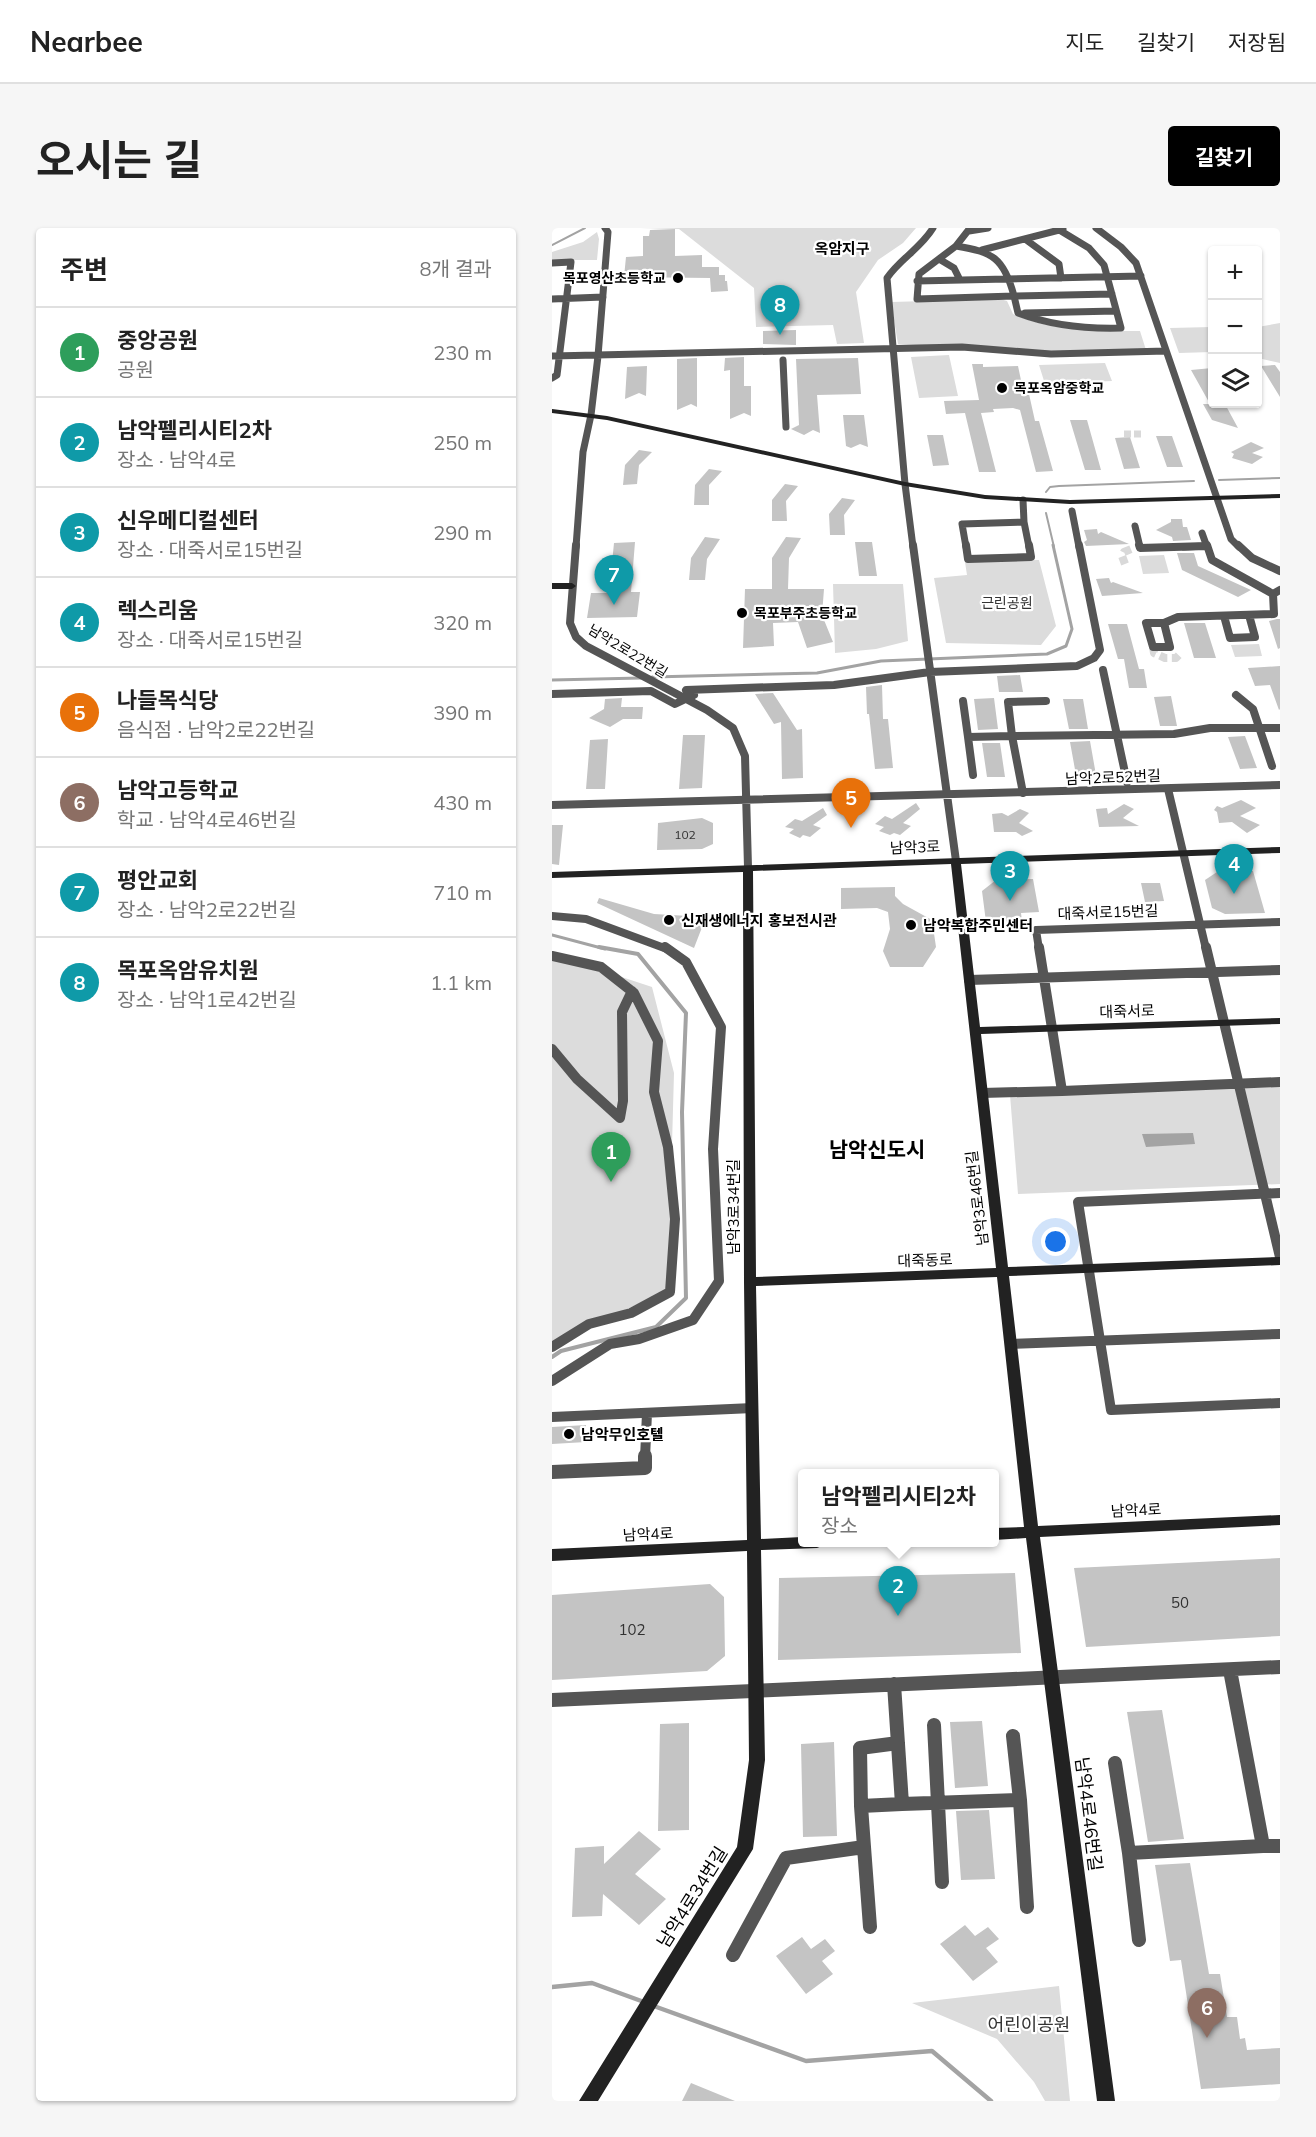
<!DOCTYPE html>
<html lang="ko">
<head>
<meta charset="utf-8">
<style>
	body { margin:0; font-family:Mulish,"Noto Sans KR",sans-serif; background:#f6f6f6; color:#222 }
	.controls { position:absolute; right:18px; top:18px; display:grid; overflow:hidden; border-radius:6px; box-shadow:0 2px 4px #0004 }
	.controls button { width:54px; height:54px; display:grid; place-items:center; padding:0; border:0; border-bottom:2px solid #e0e0e0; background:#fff; color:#222; font:30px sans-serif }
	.you { position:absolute; left:504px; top:1014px; width:21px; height:21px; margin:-15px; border:4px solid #fff; border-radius:50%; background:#1a73e8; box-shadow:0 0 0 9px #1a73e833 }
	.badge { display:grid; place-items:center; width:39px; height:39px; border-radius:50%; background:#000; color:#fff; font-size:20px; font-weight:700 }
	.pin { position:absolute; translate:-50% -50px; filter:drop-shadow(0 2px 3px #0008) }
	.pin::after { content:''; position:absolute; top:32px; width:21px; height:18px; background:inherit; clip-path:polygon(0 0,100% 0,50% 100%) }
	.popup { position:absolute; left:246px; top:1241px; width:201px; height:78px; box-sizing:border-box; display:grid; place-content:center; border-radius:6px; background:#fff; filter:drop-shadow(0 2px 4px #0005); font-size:20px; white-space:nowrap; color:#767676 }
	.popup b { font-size:22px; color:#222 }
	.popup::after { content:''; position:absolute; left:50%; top:100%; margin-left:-12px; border:12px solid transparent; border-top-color:#fff }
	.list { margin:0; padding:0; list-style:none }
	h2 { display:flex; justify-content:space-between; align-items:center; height:78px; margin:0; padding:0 24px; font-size:26px }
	h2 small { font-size:20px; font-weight:400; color:#767676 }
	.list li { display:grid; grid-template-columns:39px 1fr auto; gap:18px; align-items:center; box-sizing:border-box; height:90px; padding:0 24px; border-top:2px solid #e0e0e0 }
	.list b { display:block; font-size:22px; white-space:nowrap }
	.list p { margin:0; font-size:20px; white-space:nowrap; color:#767676 }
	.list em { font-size:20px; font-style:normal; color:#767676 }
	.icon { flex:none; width:33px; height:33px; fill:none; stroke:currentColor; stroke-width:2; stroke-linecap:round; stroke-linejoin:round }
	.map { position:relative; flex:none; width:728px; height:1873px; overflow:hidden; border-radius:6px }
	header { display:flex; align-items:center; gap:36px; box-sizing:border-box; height:84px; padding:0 30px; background:#fff; border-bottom:2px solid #e0e0e0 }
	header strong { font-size:28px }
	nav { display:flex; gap:33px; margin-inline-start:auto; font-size:21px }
	.intro { display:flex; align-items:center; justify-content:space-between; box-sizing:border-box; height:144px; padding:0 36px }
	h1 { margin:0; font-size:42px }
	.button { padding:15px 27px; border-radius:6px; background:#000; color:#fff; font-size:21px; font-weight:700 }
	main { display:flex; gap:36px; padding:0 36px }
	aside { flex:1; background:#fff; border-radius:6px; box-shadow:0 2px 4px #0004 }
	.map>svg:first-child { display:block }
	.green { fill:#dcdcdc }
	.water { fill:#a3a3a3 }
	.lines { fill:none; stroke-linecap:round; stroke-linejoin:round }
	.stream-far3 { stroke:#a3a3a3; stroke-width:2 }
	.stream-far2 { stroke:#a3a3a3; stroke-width:3 }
	.stream-far1 { stroke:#a3a3a3; stroke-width:4 }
	.stream { stroke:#a3a3a3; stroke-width:4.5 }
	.building { fill:#c4c4c4 }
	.street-tunnel-far1 { stroke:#d9d9d9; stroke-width:7; stroke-dasharray:7 3; stroke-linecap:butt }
	.street-tunnel { stroke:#d9d9d9; stroke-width:8; stroke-dasharray:8 4.5; stroke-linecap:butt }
	.street-far3 { stroke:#555; stroke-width:7 }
	.street-far2 { stroke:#555; stroke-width:8 }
	.street-far1 { stroke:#555; stroke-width:10 }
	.street { stroke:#555; stroke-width:14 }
	.secondary { fill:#222; fill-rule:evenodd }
	.poi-dot { fill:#000; stroke:#fff; stroke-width:2 }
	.labels { text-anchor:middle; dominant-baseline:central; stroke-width:4.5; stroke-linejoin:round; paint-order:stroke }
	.number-label { font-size:12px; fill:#313131 }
	.far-poi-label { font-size:14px; font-weight:bold; fill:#000; stroke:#fff; text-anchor:start }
	.far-park-label { font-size:14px; fill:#333; stroke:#fff }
	.far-street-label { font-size:14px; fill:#000; stroke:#fff }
	.far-quarter-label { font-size:15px; font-weight:bold; fill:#000; stroke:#fff }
	.street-label { font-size:15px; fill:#000; stroke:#fff }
	.poi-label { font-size:15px; font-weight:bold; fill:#000; stroke:#fff; text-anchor:start }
	.near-number-label { font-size:15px; fill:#313131 }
	.near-street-label { font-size:18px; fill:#000; stroke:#fff }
	.near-park-label { font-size:18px; fill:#333; stroke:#fff }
	.district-label { font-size:21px; font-weight:bold; fill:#000; stroke:#fff }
</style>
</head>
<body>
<header>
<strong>Nearbee</strong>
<nav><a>지도</a><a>길찾기</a><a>저장됨</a></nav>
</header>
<div class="intro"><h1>오시는 길</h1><a class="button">길찾기</a></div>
<main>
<aside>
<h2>주변<small>8개 결과</small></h2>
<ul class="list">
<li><span class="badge" style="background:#2e9e5b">1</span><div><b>중앙공원</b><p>공원</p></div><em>230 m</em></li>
<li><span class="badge" style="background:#0f9aa8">2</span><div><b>남악펠리시티2차</b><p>장소 · 남악4로</p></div><em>250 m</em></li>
<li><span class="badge" style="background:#0f9aa8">3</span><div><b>신우메디컬센터</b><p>장소 · 대죽서로15번길</p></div><em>290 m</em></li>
<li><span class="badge" style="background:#0f9aa8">4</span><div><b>렉스리움</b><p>장소 · 대죽서로15번길</p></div><em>320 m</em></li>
<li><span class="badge" style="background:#e8710a">5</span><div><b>나들목식당</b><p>음식점 · 남악2로22번길</p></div><em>390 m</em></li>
<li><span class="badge" style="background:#8d6e63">6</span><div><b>남악고등학교</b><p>학교 · 남악4로46번길</p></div><em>430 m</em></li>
<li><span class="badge" style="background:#0f9aa8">7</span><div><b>평안교회</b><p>장소 · 남악2로22번길</p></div><em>710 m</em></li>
<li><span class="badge" style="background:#0f9aa8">8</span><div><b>목포옥암유치원</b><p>장소 · 남악1로42번길</p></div><em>1.1 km</em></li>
</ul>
</aside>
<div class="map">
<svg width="728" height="1873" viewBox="0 0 728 1873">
	<rect width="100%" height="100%" fill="#fff"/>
	<path class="green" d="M88,0H364L351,15L326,32L304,64L312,115L285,116L281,97L204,99L202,60L127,1Z
		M45,4L47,11L45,32H0V24L31,14Z
		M448,71L455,73L461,86C502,104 545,103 588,103L594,122L490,124L346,116L339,74Z
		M728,95V135L706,130V99Z
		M660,99V124L627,125L618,100Z
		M397,127L406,168L367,170L359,129Z
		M553,135L560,153L493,156L487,137Z
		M612,327L617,345L591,346L587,328Z
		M487,332L504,398L489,417L394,415L382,350L415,347L413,334Z
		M281,356H351L356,413L324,421L283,425Z
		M707,416L710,428L683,429L679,417Z
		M0,726L100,759L122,845L116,1062L0,1116Z
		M728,859V956L466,966L458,867Z
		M507,1758L518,1873H493L482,1854L445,1811L360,1775Z"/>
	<path class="water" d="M641,905L643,916L594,919L590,906Z"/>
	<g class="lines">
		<path class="stream-far3" d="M0,17L33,0
			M667,252L728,250
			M494,264L498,259L507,258L642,253
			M494,285L502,319"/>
		<path class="stream-far2" d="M100,449L265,445L329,433L495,426L514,418L520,401L501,317
			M0,452L89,450
			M0,707L53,721"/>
		<path class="stream-far1" d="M0,1129L9,1123L104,1099L134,1070L130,884L134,785L86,726L47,719"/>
		<path class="stream" d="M0,1759L40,1755L92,1774
			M99,1777L254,1833L380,1823L439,1873"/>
	</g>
	<path class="building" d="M123,1V28L150,27V39H167V47H173V53H175L176,63L159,64L158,50L72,49L74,29L91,28V8H97L98,2Z
		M244,102V117L211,116V103Z
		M192,129V158H199V188L192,185L178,191V142L172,143L173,130Z
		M145,130V179L139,176L125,182V131Z
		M306,130L309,166L265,167L268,205L261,202L252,207L239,201L247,197L244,131Z
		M420,136H431V139L466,138L470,157H475L483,193H487L501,243L484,244L468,182L461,180L441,181L442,184L429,185L444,244H427L413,185L394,186L392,173L427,172Z
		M723,137L728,144V169L709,138Z
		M95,138L94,168L87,165L73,171L75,139Z
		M660,140V176H673L686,200L660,192L651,176H658L639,142Z
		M291,187H312L316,219L308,216L299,220L294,218Z
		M518,192H535L549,242H533Z
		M375,207H391L397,237L381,238Z
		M604,208H620L631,239H615Z
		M578,209L588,240L572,241L563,210Z
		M699,214L712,220L700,225L711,229L700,236L680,230L682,226L679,224Z
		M87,222L100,224L87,237L85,256L71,257L73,237Z
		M157,241L170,243L157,257V277H142L143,257Z
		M233,256L246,258L234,273L235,293H220V272Z
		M290,270L303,272L292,287L293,307H278L277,286Z
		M619,291H630L631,299H635L639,312L621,313L620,309L604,302L619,294Z
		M545,301L546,306L549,304L577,316L534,318L532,314L535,312L532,302Z
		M153,309L168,311L155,331L153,352H137L139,330Z
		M234,309L249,310L237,330L236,361H272L270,387L281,414L255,420L246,394L221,395L222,418L191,420L193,361H220V330Z
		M83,314L79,364H88L85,389L35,390L39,365H57L62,315Z
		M303,314H320L325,348H307Z
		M625,325H642L646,338L699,362L686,369L630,342Z
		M557,350L559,355L561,354L591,365L550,368L544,351Z
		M725,391H728V420L726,421L717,393Z
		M632,395H653L664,430H642Z
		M556,396H575L587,441H592L595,460H577L572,431H566Z
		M728,438V481L727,482L718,457L703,458L696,440Z
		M468,447L471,464H447L445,448Z
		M330,457L331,491H336L341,540L323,541L317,486H315L314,459Z
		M221,465L245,502L250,501L251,550L230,551L229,494L222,496L203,466Z
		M619,468L625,498H608L602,469Z
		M70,470L69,479H91L90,491H71L58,499L37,490L52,481L53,471Z
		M442,470L446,501L426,502L422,471Z
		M511,471H531L536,501H517Z
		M131,507H153L150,560L127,561Z
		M693,508L705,540L688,541L676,509Z
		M56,511L53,561H34L38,512Z
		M538,513L544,547H524L518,514Z
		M430,515H448L453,549H435Z
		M689,572L704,580L688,588L708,597L695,605L680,594L667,595L665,584L662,582L665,578L670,580Z
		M364,575L368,581L351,595L359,598L348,607L342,605L338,607L327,603L332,599L323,596L333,588L340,591Z
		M572,576L582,581L571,590L587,598L547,599L544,581L555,580L556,586Z
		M271,580L275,587L261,597L269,600L258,609L251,607L248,610L237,605L242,601L233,599L243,591L250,593Z
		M468,581L477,585L467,595L481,603L470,608L464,604H442L440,586L450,585L456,588Z
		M150,590L161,595V616L150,621L105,622L106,595Z
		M0,597H11L7,637L0,636Z
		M701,643L713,685L673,686L660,680L653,652L665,644Z
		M481,651L487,684L469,685L470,693L434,694L430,663L444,652Z
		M589,655H608L612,673L593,674Z
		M343,659V668L351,676L380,692L384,719L371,739H338L331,723L338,701L336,684L325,680L289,681V660Z
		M47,670L102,686L154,689L142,720L45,675Z
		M34,1197V1214L0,1216V1199Z
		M728,1330V1408L534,1419L522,1340Z
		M463,1345L469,1425L226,1432L227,1350Z
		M158,1356L172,1369L173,1428L155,1443L0,1452V1367Z
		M610,1482L632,1611L596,1614L575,1484Z
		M430,1493L436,1558L403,1560L398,1494Z
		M137,1495V1602L106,1603L108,1496Z
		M282,1514L285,1608L251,1609L249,1516Z
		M437,1582L443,1651L409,1652L404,1583Z
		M87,1603L109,1621L83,1646L114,1671L87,1697L51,1666L50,1688L20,1689L23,1620L52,1618V1636Z
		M638,1635L657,1746H668L675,1789H685L688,1811L693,1810L695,1822L728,1820V1856L649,1861L629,1732L618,1733L603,1637Z
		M413,1697L423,1708L436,1699L447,1711L434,1720L446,1734L421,1753L388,1716Z
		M250,1709L259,1721L273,1711L283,1723L270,1733L281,1746L254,1766L224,1728Z
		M139,1855L183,1873H130Z"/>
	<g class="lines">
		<path class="street-tunnel-far1" d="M572,206H589"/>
		<path class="street-tunnel" d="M573,336L570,328L572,324L579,321
			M601,419L602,425L613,430H624L628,426"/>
		<path class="street-far3" d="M418,0L404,18L367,46L365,71L462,68L466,85C500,98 533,101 569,100L552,37L537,20L504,0
			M544,0L569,19L584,35L679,311L687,319
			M417,3L436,0
			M473,11L507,36L509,50
			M404,18C441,24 452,30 462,68L560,66
			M430,22L511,1
			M387,31L402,40L408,52
			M0,35L19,34L5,147L0,150
			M365,53L589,48
			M0,71L51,69
			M473,85L564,83
			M0,128L410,119L499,126L614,123
			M231,132L234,199
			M471,272L472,294
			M520,283L527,319
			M472,294L477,319
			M583,298L588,319
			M650,305L655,319
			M24,319L31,224L39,187L46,128L56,4L53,0
			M361,319L353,256L335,50C348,31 369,20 381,0
			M414,319L410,296L472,294
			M632,319L655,318"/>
		<path class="street-far2" d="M24,317L18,395L24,409L34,418L155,482L181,500L193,528L196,639
			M361,317L404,633
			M414,317L416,331L479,329L477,317
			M587,317L588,320L655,318
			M655,317L660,332L721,366
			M686,317L700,330L728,343
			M672,388L678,410L703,409L697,387
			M594,395H612L618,419H601Z
			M612,395L626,389L722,386L721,366L728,362
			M551,442L575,554
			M0,466L99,463L123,476L142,467L134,462L282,457L378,444L525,438L542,430L548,422L527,317
			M684,467L701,481L720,538
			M411,473L416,509L460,508L456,474L494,473
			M416,509L421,547
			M616,561L654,721
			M471,565L460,508L622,506L658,500H728
			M0,577L728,557
			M0,688L34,691L115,721
			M487,721L484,702L728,694"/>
		<path class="street-far1" d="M487,719L510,863L728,854
			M654,719L728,1029
			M0,728L49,739L82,765L106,813L102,864L116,919L123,991L118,1064L79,1085L37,1096L0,1119
			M417,752L728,742
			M0,821L25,851L68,890L71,873L70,784L80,763
			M430,865L510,863
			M728,965L526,974L559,1182L728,1175
			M458,1116L728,1106
			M0,1153L58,1116L87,1111L141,1092L167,1053L161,921L169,799L134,734L113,719
			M0,1189L201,1180
			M93,1230L95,1185"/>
		<path class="street" d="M0,1244L93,1240V1228
			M342,1456L350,1576L468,1572L461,1508
			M0,1472L728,1439
			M382,1497L390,1654
			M346,1515L308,1520L309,1578L350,1576
			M563,1535L577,1625L711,1618L678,1442
			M468,1572L475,1679
			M711,1618H728
			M312,1619L318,1699
			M577,1625L587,1712
			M181,1727L234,1630L312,1619L309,1578"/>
		<path class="secondary" d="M0,181L55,188L353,254L433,267L518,272L728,266V270L518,276L433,271L353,258L55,192L0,185Z
			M0,355H20L24,358L20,361H0Z
			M728,619V625L409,636L428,799L728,790V796L429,806L456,1039L728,1029V1037L457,1048L486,1298L728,1287V1297L488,1309L563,1873H545L474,1310L442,1312V1300L472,1299L445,1049L204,1058L209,1311L250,1309V1314H272L270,1318L265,1320L209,1322L213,1532L201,1621L46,1873H27L185,1619L197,1532L195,1323L0,1333V1321L195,1312L192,1054L191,644L0,650V644ZM399,636L444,1040L204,1049L201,643Z"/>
	</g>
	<g class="poi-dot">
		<circle cx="126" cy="50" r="6"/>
		<circle cx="450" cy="160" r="6"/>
		<circle cx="190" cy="385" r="6"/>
		<circle cx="117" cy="692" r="6"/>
		<circle cx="359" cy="697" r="6"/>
		<circle cx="17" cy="1206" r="6"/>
	</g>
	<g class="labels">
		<g class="number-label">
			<text x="133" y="606">102</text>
		</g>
		<g class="far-poi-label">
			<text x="114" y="50" text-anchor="end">목포영산초등학교</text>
			<text x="462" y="160">목포옥암중학교</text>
			<text x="202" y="385">목포부주초등학교</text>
		</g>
		<g class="far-park-label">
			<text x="455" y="375">근린공원</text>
		</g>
		<g class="far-street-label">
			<text transform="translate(76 423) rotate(31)">남악2로22번길</text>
		</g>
		<g class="far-quarter-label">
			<text x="290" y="20">옥암지구</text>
		</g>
		<g class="street-label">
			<text transform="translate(561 549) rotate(-2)">남악2로52번길</text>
			<text transform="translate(363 619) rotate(-2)">남악3로</text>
			<text transform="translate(556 684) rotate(-2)">대죽서로15번길</text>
			<text transform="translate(575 783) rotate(-2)">대죽서로</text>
			<text transform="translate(425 970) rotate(-97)">남악3로46번길</text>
			<text transform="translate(181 979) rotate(-90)">남악3로34번길</text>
			<text transform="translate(373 1032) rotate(-2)">대죽동로</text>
			<text transform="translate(584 1282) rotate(-3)">남악4로</text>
			<text transform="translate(96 1306) rotate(-3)">남악4로</text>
		</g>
		<g class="poi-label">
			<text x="129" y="692">신재생에너지 홍보전시관</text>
			<text x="371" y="697">남악복합주민센터</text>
			<text x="29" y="1206">남악무인호텔</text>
		</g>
		<g class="near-number-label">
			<text x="628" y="1374">50</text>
			<text x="80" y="1401">102</text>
		</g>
		<g class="near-street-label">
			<text transform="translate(537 1586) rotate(83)">남악4로46번길</text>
			<text transform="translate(140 1669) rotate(-58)">남악4로34번길</text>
		</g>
		<g class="near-park-label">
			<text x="477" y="1796">어린이공원</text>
		</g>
		<g class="district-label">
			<text x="325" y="921">남악신도시</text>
		</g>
	</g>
</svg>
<div class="controls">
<button>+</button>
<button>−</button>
<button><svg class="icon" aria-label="layers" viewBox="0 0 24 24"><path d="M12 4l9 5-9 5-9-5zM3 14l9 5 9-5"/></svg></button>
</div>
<div class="you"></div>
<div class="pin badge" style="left:59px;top:954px;background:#2e9e5b">1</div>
<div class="pin badge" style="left:346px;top:1388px;background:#0f9aa8">2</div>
<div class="popup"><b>남악펠리시티2차</b>장소</div>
<div class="pin badge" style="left:458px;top:673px;background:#0f9aa8">3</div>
<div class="pin badge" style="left:682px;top:666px;background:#0f9aa8">4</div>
<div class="pin badge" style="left:299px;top:600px;background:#e8710a">5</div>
<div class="pin badge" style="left:655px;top:1810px;background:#8d6e63">6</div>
<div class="pin badge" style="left:62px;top:377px;background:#0f9aa8">7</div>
<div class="pin badge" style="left:228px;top:107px;background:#0f9aa8">8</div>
</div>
</main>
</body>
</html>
